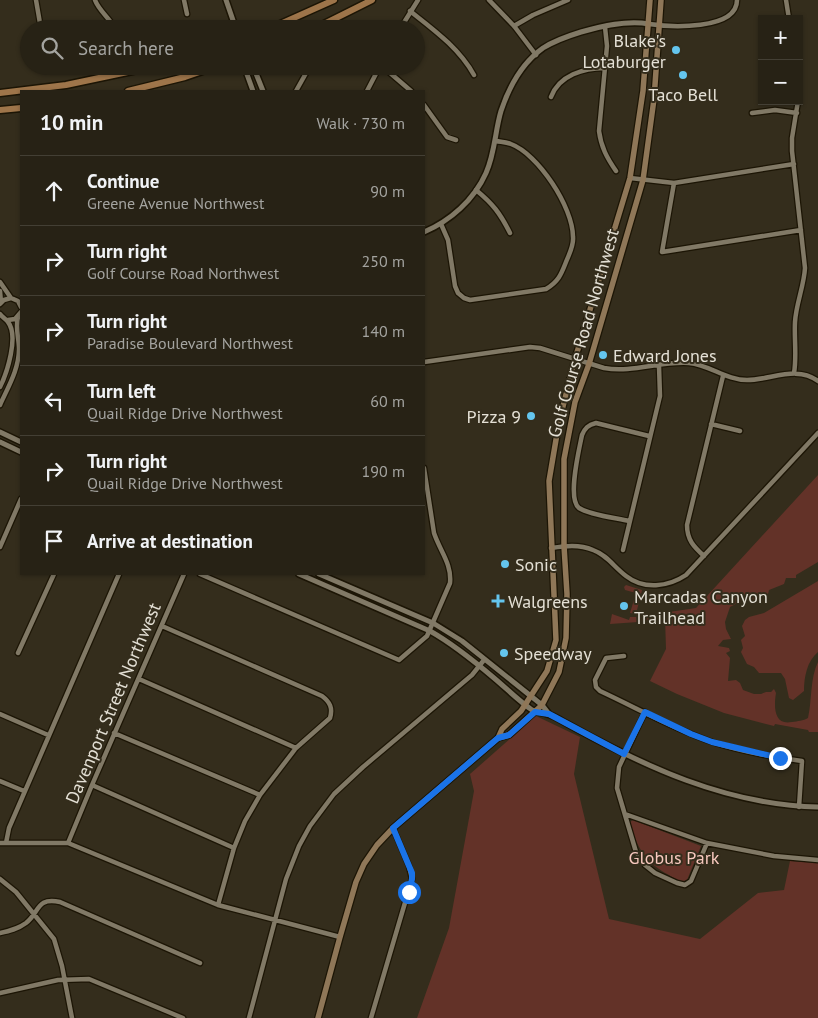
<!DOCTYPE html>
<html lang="en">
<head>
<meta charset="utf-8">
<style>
	body { margin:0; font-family:"PT Sans",sans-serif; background:#332f22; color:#f1f3f6 }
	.controls { position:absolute; right:15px; top:15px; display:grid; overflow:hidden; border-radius:0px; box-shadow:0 1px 4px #0004 }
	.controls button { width:45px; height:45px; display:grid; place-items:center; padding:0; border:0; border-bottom:1px solid #433f34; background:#272215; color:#f1f3f6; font:25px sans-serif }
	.stop { position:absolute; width:15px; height:15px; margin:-11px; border:4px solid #1a73e8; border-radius:50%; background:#fff }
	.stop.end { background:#1a73e8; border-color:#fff; box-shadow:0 1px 5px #0008 }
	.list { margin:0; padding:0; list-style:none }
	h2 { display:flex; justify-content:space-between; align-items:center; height:65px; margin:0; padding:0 20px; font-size:21px }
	h2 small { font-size:16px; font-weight:400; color:#a4a4a0 }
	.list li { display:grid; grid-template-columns:32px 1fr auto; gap:15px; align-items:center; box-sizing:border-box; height:70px; padding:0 20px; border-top:1px solid #433f34 }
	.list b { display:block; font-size:19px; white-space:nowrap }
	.list p { margin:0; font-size:16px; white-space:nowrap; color:#a4a4a0 }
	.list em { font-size:16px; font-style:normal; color:#a4a4a0 }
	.icon { flex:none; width:28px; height:28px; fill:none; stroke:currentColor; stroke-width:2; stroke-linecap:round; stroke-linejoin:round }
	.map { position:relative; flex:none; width:818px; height:1018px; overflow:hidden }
	.search { position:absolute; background:#272215; box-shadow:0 1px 4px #0004; left:20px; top:20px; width:405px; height:55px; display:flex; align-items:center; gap:12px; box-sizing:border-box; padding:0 18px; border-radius:28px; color:#a4a4a0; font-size:19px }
	.panel { position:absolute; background:#272215; box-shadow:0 1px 4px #0004; left:20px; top:90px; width:405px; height:485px; border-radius:0px }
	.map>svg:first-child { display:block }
	.green { fill:#633228 }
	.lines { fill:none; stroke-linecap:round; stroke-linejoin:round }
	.minor-casing { stroke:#1c1505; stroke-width:7 }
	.tertiary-casing { stroke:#1c1505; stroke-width:8 }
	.secondary-casing { stroke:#1c1505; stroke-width:8 }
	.primary-casing { stroke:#1c1505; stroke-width:9 }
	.minor { stroke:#817966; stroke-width:4.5 }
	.tertiary { stroke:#817966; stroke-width:5 }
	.secondary { stroke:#8f7758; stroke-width:5.5 }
	.primary { stroke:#9e754a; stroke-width:6 }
	.route { stroke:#1a73e8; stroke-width:6 }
	.poi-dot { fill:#64c5ee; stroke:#342d1c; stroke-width:2 }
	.labels { text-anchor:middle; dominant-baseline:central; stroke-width:4; stroke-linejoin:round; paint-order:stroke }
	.poi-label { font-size:18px; fill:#e4e0d5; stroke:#342d1c; text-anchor:start }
	.street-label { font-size:18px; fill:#e4e0d5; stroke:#342d1c }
	.park-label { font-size:18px; fill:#f8c9bf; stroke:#342d1c }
</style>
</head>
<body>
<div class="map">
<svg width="818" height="1018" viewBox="0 0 818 1018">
	<rect width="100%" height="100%" fill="#342d1c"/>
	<path class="green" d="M818,475V562L796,575V578H786L784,584L769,590L768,594L761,596L755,601L749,597L730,607L725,622L726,629L731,639L723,640L718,646L729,648L730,651L726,653L730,658L728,681L736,680L740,683L743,690L754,694H761L766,692H771L774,689L776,693C774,705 773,726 792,722C798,721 803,721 808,718C812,700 810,678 818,662V732H809L808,730L775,724L774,726L724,713L677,694L650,681L666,649L665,618L638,622L610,624L612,614L629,620L630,617H636L639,621L640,619L670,615L669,612L696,608Z
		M818,581V652C807,661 804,677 804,691L793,700L789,698L785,679L781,673H759L754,667L747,664L741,652L743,648L741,640L745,636L742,626L745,620L749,617L764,613Z
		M626,585L642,590L636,614L630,613L636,593L625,590L624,587Z
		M536,716L580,737L574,774L609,919L700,939L758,893L784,890L790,861L818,863V1018H417L449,928L474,791L470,774Z
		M633,820L701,846L687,880C680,883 675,879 669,875C646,863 636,847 630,822Z"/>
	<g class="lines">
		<g class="minor-casing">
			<path id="minor" d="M36,0L41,29
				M95,0C99,11 110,18 115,29
				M184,0L187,14
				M489,0L514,26L536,55
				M786,0L789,19
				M410,11C434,30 459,48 474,75
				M649,24C669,27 737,31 737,0
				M514,26L533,15L568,0
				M605,27L607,46L599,131C601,147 607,158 616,171
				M400,29L418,0
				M382,66L411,91
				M296,91L310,66
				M367,91L380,66
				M551,97C559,75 584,68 605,68
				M424,105L447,137L456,140
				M752,113L775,110L797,113
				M630,178L674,183L794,164
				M674,183L662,252L801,230
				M476,190C493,204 500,213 510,233
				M441,224L448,240L455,286L458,293L464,298L470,300L546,289C558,282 561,275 566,262C569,254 574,246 573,237C573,207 538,154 511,144C506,142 501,142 496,141
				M0,282L11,298L18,301L21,307
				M0,291L1,302
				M0,304L4,300L11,298
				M0,314C2,317 6,319 8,322C19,336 7,373 0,387
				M8,320L15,319L21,312
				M424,362L530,347L540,348L604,368C633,373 660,361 689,363C710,365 726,380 747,380C771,380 797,365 818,381
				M794,373C797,356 794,339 795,322C796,304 804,286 805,268L792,151V138L798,101
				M0,405C8,387 19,369 19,349C19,338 15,328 18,317
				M711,424L740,431
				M629,521C616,518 590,515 579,508C567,499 579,450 582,435C585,428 588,425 596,423L649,436
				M0,547L21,499
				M551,548C565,546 579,544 593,550C607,555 614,567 626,576C644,590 668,587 686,575L818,433
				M623,550L660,396L659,366
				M704,556C694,547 687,540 687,525L723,376
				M200,574L399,660L427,636L450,583C452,564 440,551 434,533L424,468
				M162,626L322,696C330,702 333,708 330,718L296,748L260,795L245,821L234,848L218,905
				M18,653L54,574
				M624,656L606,658L595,680L596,687L600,691C637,708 673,729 712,742C741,751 772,757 802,761L799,807
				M139,679L296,748
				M645,712L619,767L617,788L636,852L645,865L655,873L677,883L685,885L691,881L707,843
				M0,714L48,735
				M114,733L260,795
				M0,781L24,791
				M92,785L234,848
				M625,814L707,843L774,856L818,860
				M0,843H68L218,905L340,937
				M6,843L9,828L119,574
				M68,843L92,785L184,574
				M0,879L16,892L54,939L62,966L72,1018
				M0,933C9,931 18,929 26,923C40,912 36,897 60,902L200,963
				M0,993L58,980L89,979L183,1018
				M249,1018L286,879L299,846L310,826L334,794L363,767L472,675L484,660
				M371,1018L412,879L409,866L393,828"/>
		</g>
		<g class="tertiary-casing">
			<path id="tertiary" d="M226,0L236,29
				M244,66L253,91
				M253,66L263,91
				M424,232C450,221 474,200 486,173C495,153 495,131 501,111C509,87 522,63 543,48C554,41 568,36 581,32C602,26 627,20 649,24
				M0,432L21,442
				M0,442L21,452
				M299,574L430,631C453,644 474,661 494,678C507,689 519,701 532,710C537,713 542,712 547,714C553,715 558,719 564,722C643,766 726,805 818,807
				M319,574L433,623L462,641L542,705L549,714"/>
		</g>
		<g class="secondary-casing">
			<path id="secondary" d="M498,738L509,735L542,705L559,672L566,638L567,594L564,546V459L575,402L589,364L643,180L654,99L661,0
				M318,1018L340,937L356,882L364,864L377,845L393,828L498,738L502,729L521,711L547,671L556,640L549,481L559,422L575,359L630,178L643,91L650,0"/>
		</g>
		<g class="primary-casing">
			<path id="primary" d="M269,29L334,0
				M314,29L372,0
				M128,91L185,77L217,66
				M0,93L66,85L156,66
				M0,110L21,108"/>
		</g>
		<use href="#minor" class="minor"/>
		<use href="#tertiary" class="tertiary"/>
		<use href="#secondary" class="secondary"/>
		<use href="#primary" class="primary"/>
	</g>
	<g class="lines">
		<path class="route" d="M409,892L412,879V873L393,828L498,738L509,735L535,712L549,714L624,754L645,712L691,734L712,742L780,758"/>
	</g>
	<g class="poi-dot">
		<circle cx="676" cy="50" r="5"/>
		<circle cx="683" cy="75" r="5"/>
		<circle cx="603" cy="355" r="5"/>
		<circle cx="531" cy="416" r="5"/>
		<circle cx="505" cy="564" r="5"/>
		<path d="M495.5 593.5h5v5h5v5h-5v5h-5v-5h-5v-5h5z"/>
		<circle cx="624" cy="606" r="5"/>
		<circle cx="504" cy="653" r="5"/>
	</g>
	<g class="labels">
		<g class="poi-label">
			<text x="666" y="40" text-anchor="end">Blake's<tspan x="666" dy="21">Lotaburger</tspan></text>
			<text x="683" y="94" text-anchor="middle">Taco Bell</text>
			<text x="613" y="355">Edward Jones</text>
			<text x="521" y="416" text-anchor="end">Pizza 9</text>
			<text x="515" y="564">Sonic</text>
			<text x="634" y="596">Marcadas Canyon<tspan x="634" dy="21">Trailhead</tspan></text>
			<text x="508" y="601">Walgreens</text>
			<text x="514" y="653">Speedway</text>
		</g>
		<g class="street-label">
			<text transform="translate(583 333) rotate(-74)">Golf Course Road Northwest</text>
			<text transform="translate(113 703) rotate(-67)">Davenport Street Northwest</text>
		</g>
		<g class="park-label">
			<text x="674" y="857">Globus Park</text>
		</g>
	</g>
</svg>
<div class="controls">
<button>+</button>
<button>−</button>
</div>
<div class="stop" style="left:409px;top:892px"></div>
<div class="stop end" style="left:780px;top:758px"></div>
<div class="search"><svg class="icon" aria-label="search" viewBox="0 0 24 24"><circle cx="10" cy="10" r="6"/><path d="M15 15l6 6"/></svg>Search here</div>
<section class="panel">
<h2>10 min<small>Walk · 730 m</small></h2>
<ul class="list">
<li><svg class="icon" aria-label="ahead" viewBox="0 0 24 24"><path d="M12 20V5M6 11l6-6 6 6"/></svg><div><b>Continue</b><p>Greene Avenue Northwest</p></div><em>90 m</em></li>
<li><svg class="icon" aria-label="right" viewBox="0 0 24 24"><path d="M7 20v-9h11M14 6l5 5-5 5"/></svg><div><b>Turn right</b><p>Golf Course Road Northwest</p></div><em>250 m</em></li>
<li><svg class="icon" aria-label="right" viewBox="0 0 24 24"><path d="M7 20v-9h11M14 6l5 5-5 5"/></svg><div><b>Turn right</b><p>Paradise Boulevard Northwest</p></div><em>140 m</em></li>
<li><svg class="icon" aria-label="left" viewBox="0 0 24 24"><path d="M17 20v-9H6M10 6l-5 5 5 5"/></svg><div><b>Turn left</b><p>Quail Ridge Drive Northwest</p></div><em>60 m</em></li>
<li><svg class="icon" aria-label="right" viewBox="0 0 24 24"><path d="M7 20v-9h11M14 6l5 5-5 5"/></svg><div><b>Turn right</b><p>Quail Ridge Drive Northwest</p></div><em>190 m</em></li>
<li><svg class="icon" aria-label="arrive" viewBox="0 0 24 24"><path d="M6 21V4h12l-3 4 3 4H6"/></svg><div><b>Arrive at destination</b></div></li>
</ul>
</section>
</div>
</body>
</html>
